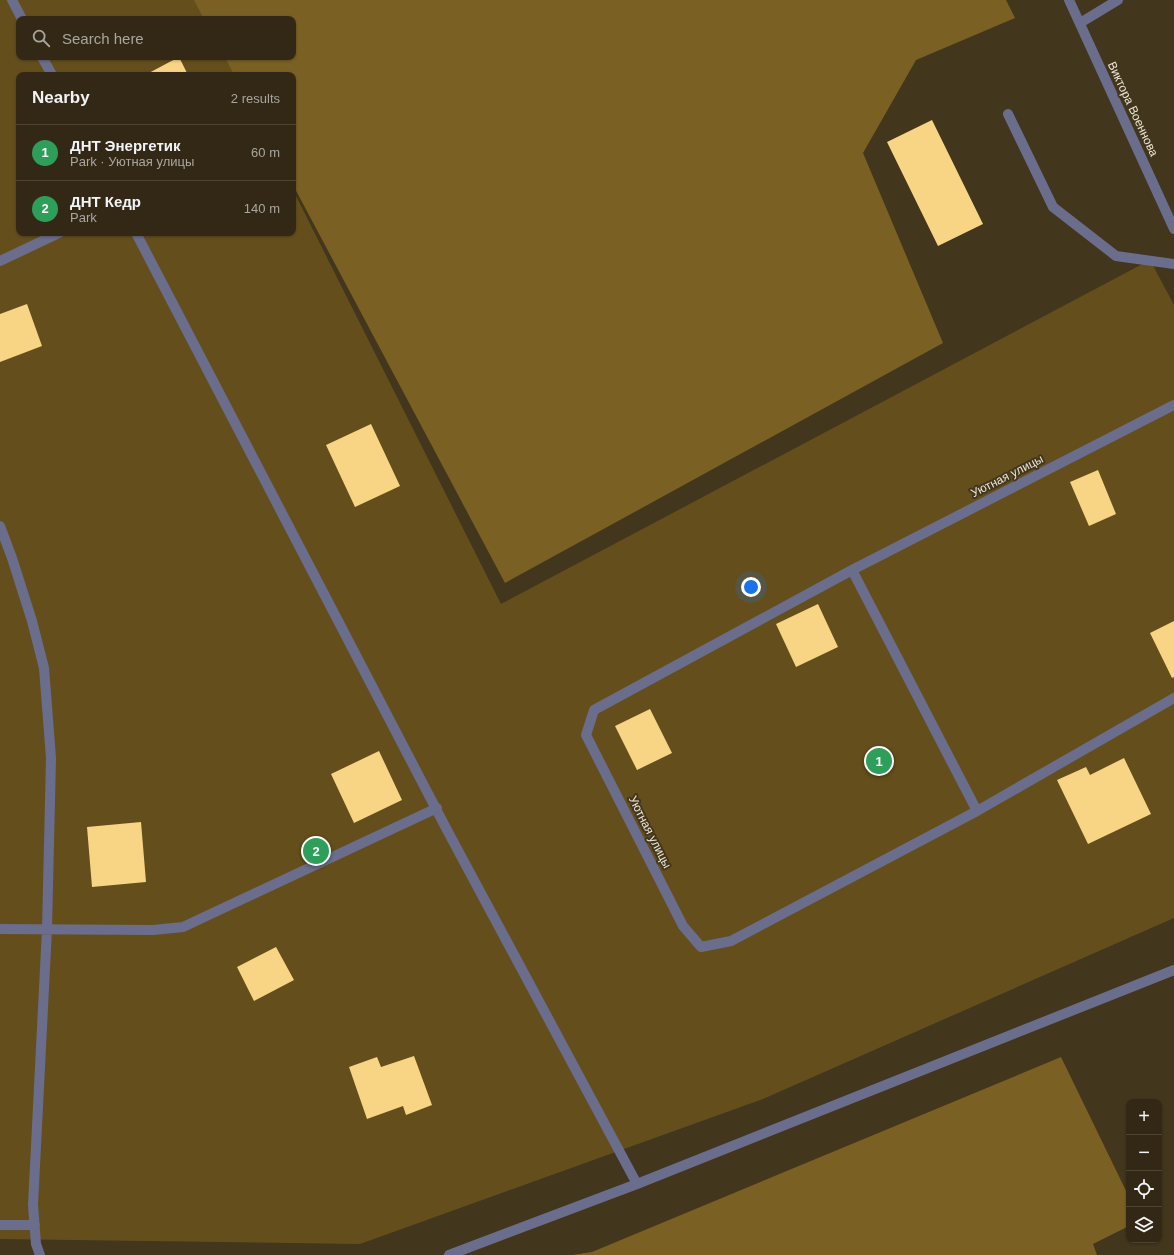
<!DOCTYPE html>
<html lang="en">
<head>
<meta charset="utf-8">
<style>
	body { margin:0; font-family:Helvetica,sans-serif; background:#3a301e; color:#f1f3f6 }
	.controls { position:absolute; right:12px; bottom:12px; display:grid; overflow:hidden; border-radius:8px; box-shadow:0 1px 3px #0004 }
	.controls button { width:36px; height:36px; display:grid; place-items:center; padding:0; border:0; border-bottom:1px solid #4d4434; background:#322815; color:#f1f3f6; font:20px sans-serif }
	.you { position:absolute; left:751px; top:587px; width:14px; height:14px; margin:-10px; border:3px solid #fff; border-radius:50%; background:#1a73e8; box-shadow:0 0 0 6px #1a73e833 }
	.badge { display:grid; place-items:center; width:26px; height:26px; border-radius:50%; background:#8c9099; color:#fff; font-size:13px; font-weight:700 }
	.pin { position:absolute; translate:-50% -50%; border:2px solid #fff; box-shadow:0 1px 4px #0006 }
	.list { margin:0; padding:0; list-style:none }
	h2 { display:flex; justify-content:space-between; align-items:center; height:52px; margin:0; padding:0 16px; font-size:17px }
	h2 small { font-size:13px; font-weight:400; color:#a8a6a0 }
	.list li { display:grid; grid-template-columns:26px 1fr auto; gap:12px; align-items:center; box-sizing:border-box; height:56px; padding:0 16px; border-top:1px solid #4d4434 }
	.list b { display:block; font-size:15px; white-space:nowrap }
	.list p { margin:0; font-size:13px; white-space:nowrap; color:#a8a6a0 }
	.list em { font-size:13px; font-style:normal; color:#a8a6a0 }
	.icon { flex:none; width:22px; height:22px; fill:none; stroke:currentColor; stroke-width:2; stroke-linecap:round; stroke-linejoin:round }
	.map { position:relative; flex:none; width:1174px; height:1255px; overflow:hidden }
	.search { position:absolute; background:#322815; box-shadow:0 1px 3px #0004; left:16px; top:16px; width:280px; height:44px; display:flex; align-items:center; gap:10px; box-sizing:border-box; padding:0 14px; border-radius:8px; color:#a8a6a0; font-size:15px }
	.panel { position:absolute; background:#322815; box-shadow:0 1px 3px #0004; left:16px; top:72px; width:280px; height:164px; border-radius:8px }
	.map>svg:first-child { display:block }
	.green { fill:#644f1c }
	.forest { fill:#7a6123 }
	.building { fill:#f8d585 }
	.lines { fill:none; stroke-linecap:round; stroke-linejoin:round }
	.minor { stroke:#6b6d8c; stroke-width:10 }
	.labels { text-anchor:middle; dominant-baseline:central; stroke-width:4; stroke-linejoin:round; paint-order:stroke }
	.street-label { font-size:12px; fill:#ede6d7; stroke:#42361c }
</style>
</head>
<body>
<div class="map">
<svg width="1174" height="1255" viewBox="0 0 1174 1255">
	<rect width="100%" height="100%" fill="#42361c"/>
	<path class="green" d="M0,0H197L207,19H19V57H226L235,75H19V233H293V190L501,604L1150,260L1174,305V918L763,1099L360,1244L0,1239Z"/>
	<path class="forest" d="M194,0H1006L1015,18L916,60L863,153L943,343L505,583L293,185V75H234L225,57H293V19H204Z
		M1061,1057L1129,1197V1226L1093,1244L1097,1255H572L592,1252Z"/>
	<path class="building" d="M179,57L188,75H145Z
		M932,120L983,224L938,246L887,142Z
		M27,304L42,346L0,362V314Z
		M371,424L400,486L355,507L326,445Z
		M1098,470L1116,514L1089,526L1070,482Z
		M818,604L838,647L796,667L776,624Z
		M1174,621V677L1172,678L1150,633Z
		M650,709L672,753L637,770L615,726Z
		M379,751L402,800L354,823L331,774Z
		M1124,758L1151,814L1088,844L1057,780L1086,767L1090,775Z
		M141,822L146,882L92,887L87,827Z
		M276,947L294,980L254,1001L237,967Z
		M414,1056L432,1105L406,1115L403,1106L367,1119L349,1067L377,1057L381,1067Z"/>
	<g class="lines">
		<path class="minor" d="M12,0L22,19
			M1069,0L1174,229
			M1080,23L1118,0
			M42,57L52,75
			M1008,114L1053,207L1116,256L1174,264
			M136,233L447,830L637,1184
			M0,261L59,233
			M1174,405L852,570L594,710L586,735L683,926L701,947L731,941L977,811L1174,698
			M0,526L12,558L32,621L44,668L51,758L47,929L33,1205L36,1244L40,1255
			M852,570L977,811
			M0,929L153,930L183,927L437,808
			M0,1225H35
			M449,1255L637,1184L1174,970"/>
	</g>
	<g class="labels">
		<g class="street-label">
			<text transform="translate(1133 109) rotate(65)">Виктора Военнова</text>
			<text transform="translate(1007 476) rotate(-27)">Уютная улицы</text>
			<text transform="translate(650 832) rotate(63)">Уютная улицы</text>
		</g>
	</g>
</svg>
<div class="controls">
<button>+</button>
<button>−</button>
<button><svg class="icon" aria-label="locate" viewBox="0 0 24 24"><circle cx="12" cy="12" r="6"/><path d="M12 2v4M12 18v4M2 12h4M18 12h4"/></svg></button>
<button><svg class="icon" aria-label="layers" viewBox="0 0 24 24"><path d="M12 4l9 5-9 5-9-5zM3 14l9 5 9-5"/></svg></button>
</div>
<div class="you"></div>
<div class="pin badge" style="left:879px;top:761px;background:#2e9e5b">1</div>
<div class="pin badge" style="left:316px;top:851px;background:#2e9e5b">2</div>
<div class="search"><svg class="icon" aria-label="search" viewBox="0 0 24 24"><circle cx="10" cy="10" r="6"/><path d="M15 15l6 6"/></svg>Search here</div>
<section class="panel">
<h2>Nearby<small>2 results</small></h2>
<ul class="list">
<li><span class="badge" style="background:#2e9e5b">1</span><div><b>ДНТ Энергетик</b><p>Park · Уютная улицы</p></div><em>60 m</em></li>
<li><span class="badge" style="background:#2e9e5b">2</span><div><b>ДНТ Кедр</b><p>Park</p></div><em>140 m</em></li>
</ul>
</section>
</div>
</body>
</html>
